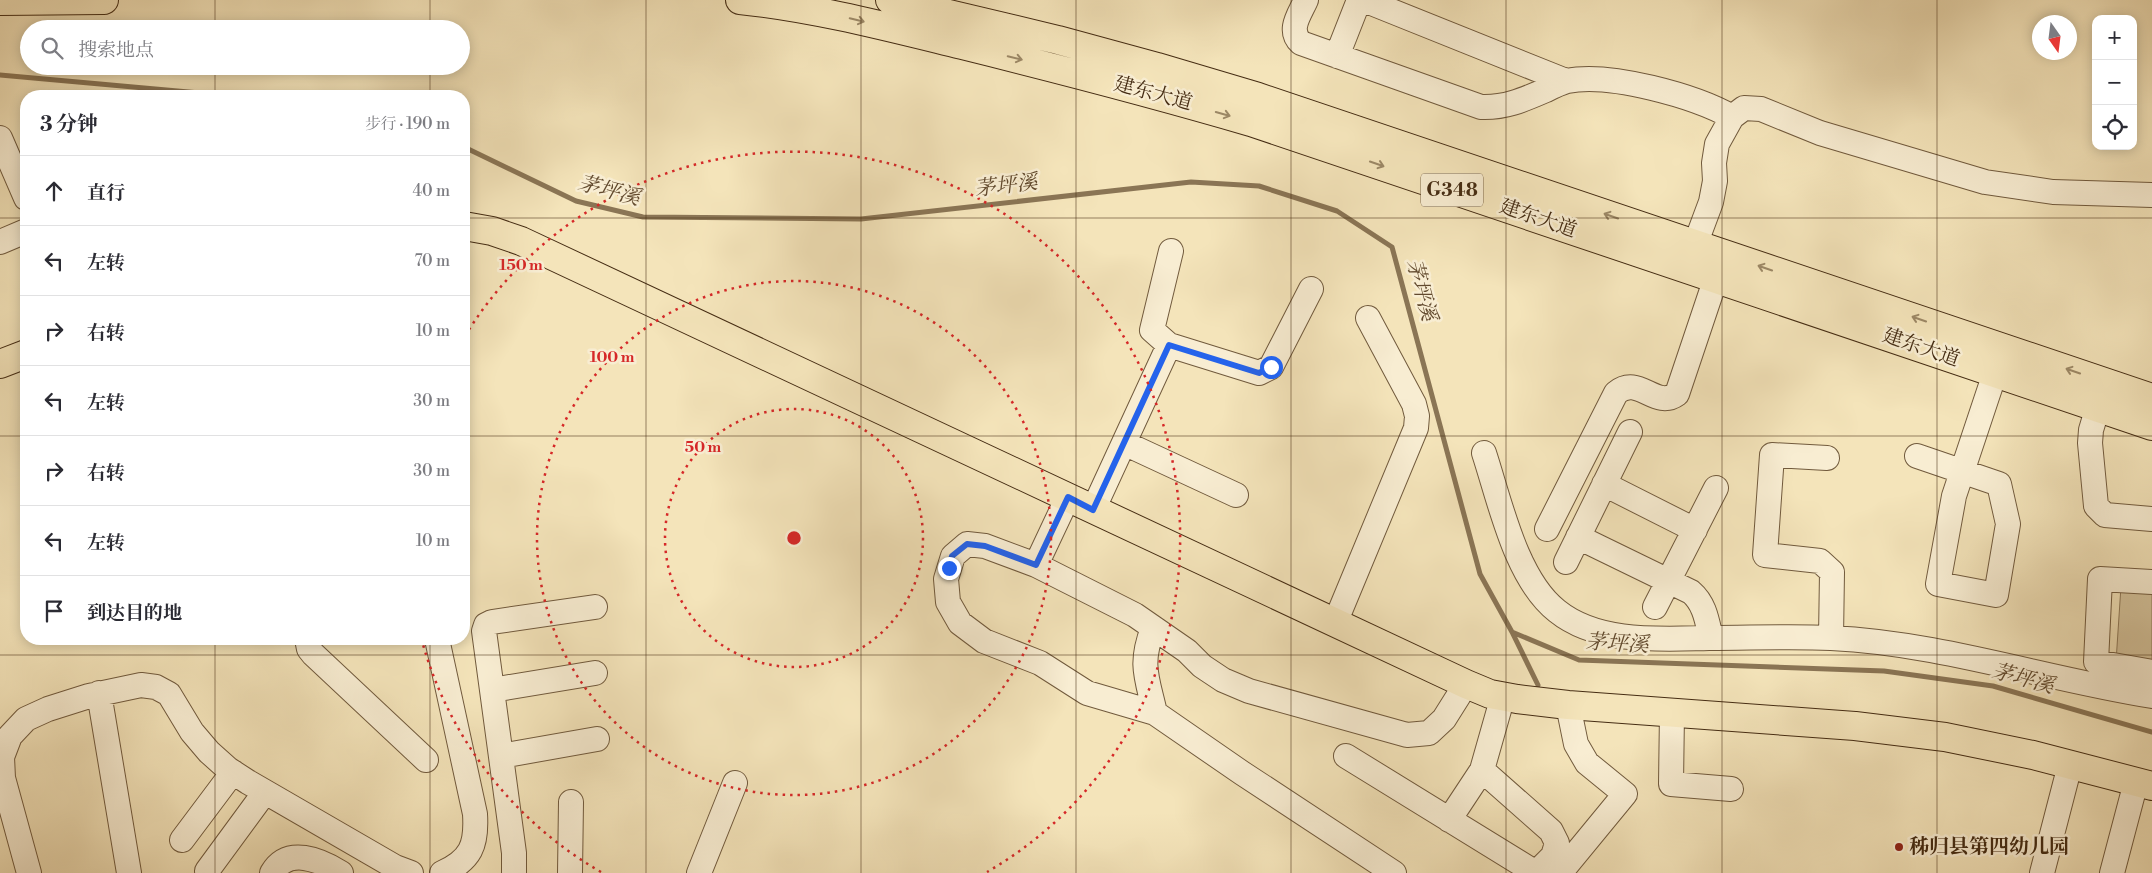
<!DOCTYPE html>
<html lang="zh">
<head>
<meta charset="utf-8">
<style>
	body { margin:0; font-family:"Libre Bodoni","Noto Serif SC",serif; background:#f7f7f7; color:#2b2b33 }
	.controls { position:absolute; right:15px; top:15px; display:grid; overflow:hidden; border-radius:10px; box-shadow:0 2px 12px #0003 }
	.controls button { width:45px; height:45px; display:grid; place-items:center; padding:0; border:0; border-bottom:1px solid #e1e1e2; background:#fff; color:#2b2b33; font:25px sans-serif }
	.compass { position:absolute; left:2032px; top:15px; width:45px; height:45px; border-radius:50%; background:#fff; box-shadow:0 2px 12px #0003; rotate:166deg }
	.stop { position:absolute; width:15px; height:15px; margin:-11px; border:4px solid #2563eb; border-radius:50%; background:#fff }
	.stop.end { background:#2563eb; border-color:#fff; box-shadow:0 1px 5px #0008 }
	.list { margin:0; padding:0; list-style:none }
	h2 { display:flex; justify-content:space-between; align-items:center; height:65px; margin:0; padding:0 20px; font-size:21px }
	h2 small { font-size:16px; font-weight:400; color:#7c7c81 }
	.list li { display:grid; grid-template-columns:32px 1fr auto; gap:15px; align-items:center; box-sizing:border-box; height:70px; padding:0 20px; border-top:1px solid #e1e1e2 }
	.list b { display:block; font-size:19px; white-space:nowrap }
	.list em { font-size:16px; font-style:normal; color:#7c7c81 }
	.icon { flex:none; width:28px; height:28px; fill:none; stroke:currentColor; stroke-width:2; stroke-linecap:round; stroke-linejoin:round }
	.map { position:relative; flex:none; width:2152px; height:873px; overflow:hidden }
	.search { position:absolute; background:#fff; box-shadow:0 2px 12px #0003; left:20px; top:20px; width:450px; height:55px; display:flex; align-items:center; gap:12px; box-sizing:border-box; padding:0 18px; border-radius:28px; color:#7c7c81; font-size:19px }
	.panel { position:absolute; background:#fff; box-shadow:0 2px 12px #0003; left:20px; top:90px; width:450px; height:555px; border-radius:20px }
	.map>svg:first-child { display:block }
	.green { fill:#d6c59e; stroke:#8e7858 }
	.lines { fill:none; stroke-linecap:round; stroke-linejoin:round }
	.stream { stroke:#8a7555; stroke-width:5 }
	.minor-casing { stroke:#715a3d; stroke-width:26 }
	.major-casing { stroke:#452c13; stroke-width:30 }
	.highway-casing { stroke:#452c13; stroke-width:30 }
	.minor { stroke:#f8edd2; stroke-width:24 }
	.major { stroke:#f4e4ba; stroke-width:28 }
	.highway { stroke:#f4e4ba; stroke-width:28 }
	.oneway { stroke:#9c8866 }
	.route { stroke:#2563eb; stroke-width:6 }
	.grid { fill:none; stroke:#452c13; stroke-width:1; stroke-opacity:0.55 }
	.ring { fill:none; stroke:#d62828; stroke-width:2.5; stroke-dasharray:2.5 5 }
	.poi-dot { fill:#8f2418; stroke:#f8edd2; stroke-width:2 }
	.labels { text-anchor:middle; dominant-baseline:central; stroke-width:5; stroke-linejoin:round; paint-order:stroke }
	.shield { fill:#f8edd2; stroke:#7b664c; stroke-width:1 }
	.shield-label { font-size:19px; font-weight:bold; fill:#452c13 }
	.street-label { font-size:20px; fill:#452c13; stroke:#f8edd2 }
	.poi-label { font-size:20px; font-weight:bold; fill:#452c13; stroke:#f8edd2; text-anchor:start }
	.water-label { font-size:21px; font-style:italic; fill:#624a2e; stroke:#f8edd2 }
	.centre { fill:#d62828; stroke:#f8edd2; stroke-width:2.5 }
	.ring-label { font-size:15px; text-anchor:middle; font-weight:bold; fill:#d62828; stroke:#f8edd2; stroke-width:5; stroke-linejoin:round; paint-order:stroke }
</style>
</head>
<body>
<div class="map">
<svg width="2152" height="873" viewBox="0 0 2152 873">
	<rect width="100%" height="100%" fill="#f4e4ba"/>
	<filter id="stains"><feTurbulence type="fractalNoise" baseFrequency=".004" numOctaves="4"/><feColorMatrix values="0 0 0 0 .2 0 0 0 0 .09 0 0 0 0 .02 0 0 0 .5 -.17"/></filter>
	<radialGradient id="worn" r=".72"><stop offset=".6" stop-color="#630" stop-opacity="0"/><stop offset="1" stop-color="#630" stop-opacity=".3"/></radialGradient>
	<path class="green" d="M2121,586L2152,588V665L2116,662Z"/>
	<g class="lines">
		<path class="stream" d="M0,75L233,96
			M464,147L576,201L643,217L861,219L1191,182L1259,186L1337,211L1392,247L1480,574L1512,632L1579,660L1884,671L1993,686L2152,732
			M1512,632L1538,685"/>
		<g class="minor-casing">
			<path id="minor" d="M1306,0C1300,14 1287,30 1301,43L1481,107C1505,108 1523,100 1546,90C1552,87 1560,83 1567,81C1609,72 1695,96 1732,117
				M1364,0L1566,81
				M1337,56L1359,0
				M0,138L26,198
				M0,242L26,231
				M1171,251L1152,330L1169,345L1259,373L1271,367L1311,289
				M1689,261L1711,202L1715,181L1714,163L1717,144L1732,117L1744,108L1761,109L1820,133L1985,182L2053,192L2152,195
				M2103,390L2091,430L2090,443L2096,506L2105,515L2152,519
				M1124,443L1236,495
				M1484,453C1500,502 1516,579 1557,611C1598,644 1660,639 1709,638C1750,638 1791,636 1831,638C1940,643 2045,679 2152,696
				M1917,456L1999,484L2008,524L1996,595L1938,584L1954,496L2001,355
				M1827,458L1772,455L1765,555L1820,561L1832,572L1831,638
				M1604,484L1695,530
				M1093,510L1169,345
				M1547,529L1616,393C1639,374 1655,410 1677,394L1722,260
				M1578,537L1691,592C1705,604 1707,621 1711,638
				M1566,562L1630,432
				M1036,565L1068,497
				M2152,582L2100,579L2096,662L2152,672
				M1655,607L1716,488
				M1335,623L1416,428L1417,416L1414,404L1368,318
				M1153,628C1139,665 1147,677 1155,713
				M307,639L309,649L313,654L426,760
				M437,639L475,814C477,845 471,860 442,873
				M492,690L595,673
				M99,693L129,873
				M1503,696L1482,770L1551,831L1557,843L1553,856L1536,873
				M1672,713L1671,784L1731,789
				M501,756L597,739
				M1346,756L1536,873
				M1449,820L1482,770
				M182,840L233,772
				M207,871L265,792
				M29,873L3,778L2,757L10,736L26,719L48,709L89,696L141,685L156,687L169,694L192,732L209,752L228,769L248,782L395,867L411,873
				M272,873C288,846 320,860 341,873
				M514,873V853L484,631L486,625L492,622L595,607
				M570,873L571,802
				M699,873L735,783
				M1394,873L1242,773L1155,713L1087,693L1040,663L984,641L960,623L948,602L946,579L953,556L967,544L985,546L1036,565L1135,615L1187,651L1202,666L1223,680L1249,691L1407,735L1429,733L1444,719L1466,684
				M1560,873L1625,794L1587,763L1576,744L1568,705
				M2042,873L2070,765
				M2112,873L2136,782"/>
		</g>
		<g class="major-casing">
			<path id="major" d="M464,226L492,231L521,241L1466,684L1490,694L1517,699L1568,705L1855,726L1945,737L2033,755L2152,786
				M0,364L26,354"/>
		</g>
		<g class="highway-casing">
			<path id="highway" d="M740,0C816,8 888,27 962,45C1059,69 1155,94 1251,122L2152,426
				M890,0L1058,40L1157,67L1258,97L2152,398
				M0,1L104,0"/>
		</g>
		<use href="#minor" class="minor"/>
		<use href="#major" class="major"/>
		<use href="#highway" class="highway"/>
	</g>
	<defs><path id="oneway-shaft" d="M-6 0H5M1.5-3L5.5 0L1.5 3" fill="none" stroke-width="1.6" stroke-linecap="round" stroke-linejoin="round" transform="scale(1.25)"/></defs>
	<g class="oneway">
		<use href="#oneway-shaft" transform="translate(857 20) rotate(14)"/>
		<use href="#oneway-shaft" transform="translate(1015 58) rotate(14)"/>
		<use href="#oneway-shaft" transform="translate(1223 114) rotate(16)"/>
		<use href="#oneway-shaft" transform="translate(1377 164) rotate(19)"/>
		<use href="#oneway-shaft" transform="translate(1611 216) rotate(-161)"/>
		<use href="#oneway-shaft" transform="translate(1765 268) rotate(-161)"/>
		<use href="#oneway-shaft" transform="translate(1919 319) rotate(-161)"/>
		<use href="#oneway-shaft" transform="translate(2073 371) rotate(-161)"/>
	</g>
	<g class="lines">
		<path class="route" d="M949,568L952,556L967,544L985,546L1036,565L1068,497L1093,510L1169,345L1259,373L1271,367"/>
	</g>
	<path class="grid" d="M215,0V29M430,0V29M646,0V873M861,0V873M1076,0V873M1291,0V873M1506,0V873M1722,0V873M1937,0V873M215,66V96M430,66V96M0,218H26M464,218H2152M0,436H26M464,436H2152M215,639V873M430,639V873M0,655H2152"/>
	<g class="ring">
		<circle cx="794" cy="538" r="129"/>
		<circle cx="794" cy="538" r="257"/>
		<path d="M601 872A386 386 0 0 1 422 641M465 336A386 386 0 1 1 987 872"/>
	</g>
	<circle class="poi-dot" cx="1899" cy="847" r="5"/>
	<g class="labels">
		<rect class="shield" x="1421" y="173.5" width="62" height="33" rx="4"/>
		<g class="shield-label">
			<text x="1452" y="190">G348</text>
		</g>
		<g class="street-label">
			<text transform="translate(1153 94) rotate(15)">建东大道</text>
			<text transform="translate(1538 219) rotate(19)">建东大道</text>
			<text transform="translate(1921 348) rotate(19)">建东大道</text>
		</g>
		<g class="poi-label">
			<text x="1909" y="847">秭归县第四幼儿园</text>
		</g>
		<g class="water-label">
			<text transform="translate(1006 186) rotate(-7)">茅坪溪</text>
			<text transform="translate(609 191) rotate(15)">茅坪溪</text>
			<text transform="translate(1421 290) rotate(75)">茅坪溪</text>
			<text transform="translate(1617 644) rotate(3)">茅坪溪</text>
			<text transform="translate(2023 679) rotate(15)">茅坪溪</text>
		</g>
	</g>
	<circle cx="794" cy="538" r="8" class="centre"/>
	<g class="ring-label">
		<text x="521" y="270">150 m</text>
		<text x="612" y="362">100 m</text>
		<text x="703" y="452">50 m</text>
	</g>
	<rect width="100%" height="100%" filter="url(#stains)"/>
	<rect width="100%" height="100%" fill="url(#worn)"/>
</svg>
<div class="controls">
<button>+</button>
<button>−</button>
<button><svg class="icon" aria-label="locate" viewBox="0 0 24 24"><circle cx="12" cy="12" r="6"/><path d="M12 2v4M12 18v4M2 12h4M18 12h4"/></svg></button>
</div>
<svg class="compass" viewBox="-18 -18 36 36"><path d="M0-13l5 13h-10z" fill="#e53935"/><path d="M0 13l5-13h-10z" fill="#7c7c81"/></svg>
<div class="stop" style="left:1271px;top:367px"></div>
<div class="stop end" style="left:949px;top:568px"></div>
<div class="search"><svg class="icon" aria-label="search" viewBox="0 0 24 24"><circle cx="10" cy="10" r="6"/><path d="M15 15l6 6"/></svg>搜索地点</div>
<section class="panel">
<h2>3 分钟<small>步行 · 190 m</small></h2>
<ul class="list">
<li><svg class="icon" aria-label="ahead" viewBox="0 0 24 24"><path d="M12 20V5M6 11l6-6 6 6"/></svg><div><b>直行</b></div><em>40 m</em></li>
<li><svg class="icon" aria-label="left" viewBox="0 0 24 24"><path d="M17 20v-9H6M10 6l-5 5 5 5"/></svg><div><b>左转</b></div><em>70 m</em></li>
<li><svg class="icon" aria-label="right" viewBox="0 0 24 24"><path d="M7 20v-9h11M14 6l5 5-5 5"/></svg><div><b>右转</b></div><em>10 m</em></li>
<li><svg class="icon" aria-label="left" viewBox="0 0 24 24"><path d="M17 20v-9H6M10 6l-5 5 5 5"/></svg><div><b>左转</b></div><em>30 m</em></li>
<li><svg class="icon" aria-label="right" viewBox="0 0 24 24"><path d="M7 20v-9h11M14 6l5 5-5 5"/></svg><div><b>右转</b></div><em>30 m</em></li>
<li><svg class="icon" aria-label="left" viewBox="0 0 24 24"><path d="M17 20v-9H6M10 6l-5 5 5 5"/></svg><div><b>左转</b></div><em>10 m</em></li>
<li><svg class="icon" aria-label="arrive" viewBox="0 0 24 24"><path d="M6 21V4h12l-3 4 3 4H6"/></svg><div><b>到达目的地</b></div></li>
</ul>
</section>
</div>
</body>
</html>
